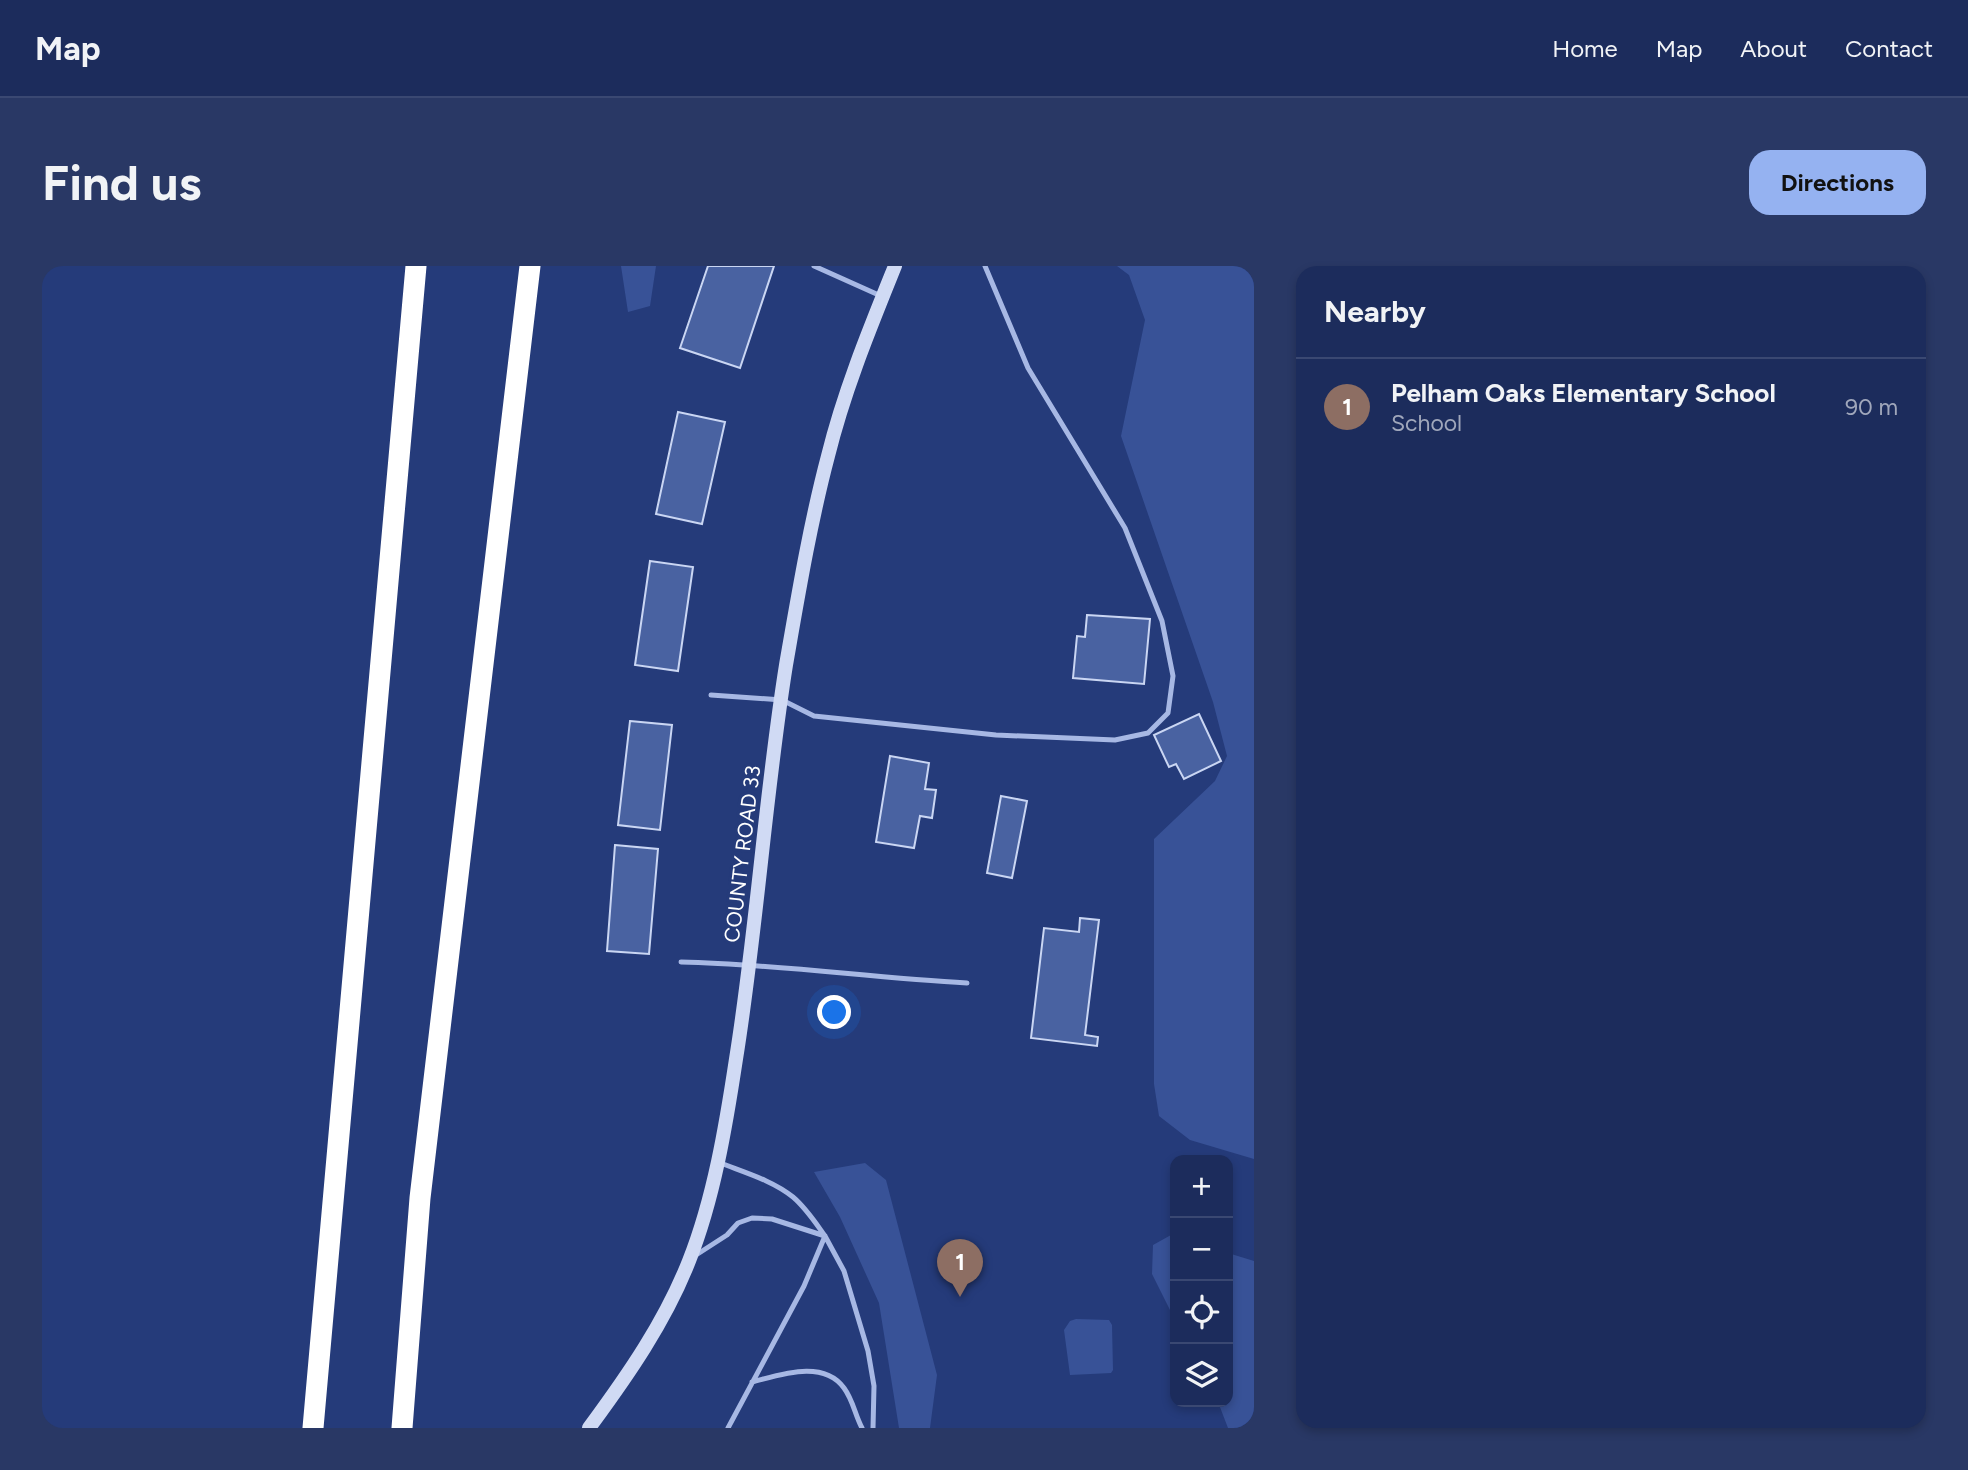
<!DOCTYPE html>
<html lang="en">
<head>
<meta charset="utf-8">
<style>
	body { margin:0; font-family:Figtree,sans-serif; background:#293865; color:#f1f3f6 }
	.controls { position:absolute; right:21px; bottom:21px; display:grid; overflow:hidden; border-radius:14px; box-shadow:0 4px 10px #0003 }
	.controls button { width:63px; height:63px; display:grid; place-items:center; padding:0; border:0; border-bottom:2px solid #3a4872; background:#1c2c5c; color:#f1f3f6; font:35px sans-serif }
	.you { position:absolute; left:793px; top:747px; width:24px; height:24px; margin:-18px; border:5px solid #fff; border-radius:50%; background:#1a73e8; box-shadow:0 0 0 10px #1a73e833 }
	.badge { display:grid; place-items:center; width:46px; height:46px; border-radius:50%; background:#95b2f1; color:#fff; font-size:23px; font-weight:700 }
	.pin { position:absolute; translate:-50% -58px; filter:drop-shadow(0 2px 4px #0008) }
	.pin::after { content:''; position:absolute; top:37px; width:24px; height:21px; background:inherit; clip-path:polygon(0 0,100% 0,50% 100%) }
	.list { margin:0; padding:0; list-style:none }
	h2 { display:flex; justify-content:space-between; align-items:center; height:91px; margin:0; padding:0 28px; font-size:30px }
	h2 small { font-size:23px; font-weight:400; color:#a0a7bb }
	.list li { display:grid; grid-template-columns:46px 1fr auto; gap:21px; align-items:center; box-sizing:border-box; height:98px; padding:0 28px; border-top:2px solid #3a4872 }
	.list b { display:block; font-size:26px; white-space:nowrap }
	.list p { margin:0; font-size:23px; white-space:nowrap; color:#a0a7bb }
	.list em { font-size:23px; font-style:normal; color:#a0a7bb }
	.icon { flex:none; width:38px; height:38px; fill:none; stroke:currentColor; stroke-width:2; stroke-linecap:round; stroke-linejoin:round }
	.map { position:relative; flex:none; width:1212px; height:1162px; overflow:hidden; border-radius:21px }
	header { display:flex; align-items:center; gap:42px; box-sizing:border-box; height:98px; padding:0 35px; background:#1c2c5c; border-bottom:2px solid #3a4872 }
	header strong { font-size:33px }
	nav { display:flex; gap:38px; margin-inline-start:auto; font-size:24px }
	.intro { display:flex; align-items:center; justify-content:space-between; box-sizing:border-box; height:168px; padding:0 42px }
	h1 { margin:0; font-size:49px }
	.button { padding:18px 32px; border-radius:21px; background:#95b2f1; color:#111; font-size:24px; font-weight:700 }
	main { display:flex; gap:42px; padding:0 42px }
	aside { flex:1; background:#1c2c5c; border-radius:21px; box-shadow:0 4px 10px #0003 }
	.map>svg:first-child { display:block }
	.green { fill:#385297 }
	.building { fill:#4962a1; stroke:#cad6f3; stroke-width:2 }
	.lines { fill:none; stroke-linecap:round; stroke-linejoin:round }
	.lane { stroke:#a7b8e4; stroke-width:5 }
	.secondary { stroke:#d0daf4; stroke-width:14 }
	.highway { stroke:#fff; stroke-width:21 }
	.labels { text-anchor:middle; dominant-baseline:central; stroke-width:6; stroke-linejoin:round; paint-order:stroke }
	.street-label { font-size:21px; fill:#fff; stroke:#253b7a }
</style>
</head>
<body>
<header>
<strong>Map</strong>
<nav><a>Home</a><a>Map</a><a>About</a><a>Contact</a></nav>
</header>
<div class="intro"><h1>Find us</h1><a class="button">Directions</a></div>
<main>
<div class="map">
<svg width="1212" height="1162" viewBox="0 0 1212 1162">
	<rect width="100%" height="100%" fill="#253b7a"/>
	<path class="green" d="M579,0H614L608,40L586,46Z
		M1075,0H1212V893L1148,874L1117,850L1112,818V573L1173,515L1185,490L1171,436L1079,170L1103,54L1087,9Z
		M823,897L844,914L895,1109L888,1162H857L837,1037L798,951L772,906Z
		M1129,969L1133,971V1054L1110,1008L1111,979Z
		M1186,987L1212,995V1162H1186L1176,1136H1186Z
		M1034,1053L1067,1054L1070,1059L1071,1104L1069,1107L1028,1109L1022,1064L1028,1055Z"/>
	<path class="building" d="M666,0H732L698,102L638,82Z
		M636,146L683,156L660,258L614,248Z
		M608,295L651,301L636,405L593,399Z
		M1045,349L1108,353L1102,418L1031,412L1035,370L1043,371Z
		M1157,448L1179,495L1142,513L1134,498L1127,501L1112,469Z
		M588,455L630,459L618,564L576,559Z
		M848,490L887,497L883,523L894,524L890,552L878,550L872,582L834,576Z
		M959,530L985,535L970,612L945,607Z
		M573,579L616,583L607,688L565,685Z
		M1038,652L1057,654L1043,769L1056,771L1055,780L989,772L1002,662L1037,666Z"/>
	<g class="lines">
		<path class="lane" d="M772,0L839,30
			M669,429L740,434L772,450L954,469L1073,474L1106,467L1126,447L1131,410L1120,355L1083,262L986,102L943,0
			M639,696C735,698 830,712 925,717
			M676,896C701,906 730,914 751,931C764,942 773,956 783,970
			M654,989L685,969L696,957L710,952L730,953L783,970
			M710,1116C738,1109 781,1093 802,1122C811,1134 813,1149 820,1162
			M686,1162L762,1020L783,970L802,1005L826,1085L832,1120L831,1162"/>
		<path class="secondary" d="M547,1162C586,1109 623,1056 647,995C672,932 684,859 694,793C715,662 723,530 744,399C756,330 768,258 786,190C802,125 828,62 853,0"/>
		<path class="highway" d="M271,1162L374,0
			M360,1162L378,932L488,0"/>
	</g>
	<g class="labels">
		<g class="street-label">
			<text transform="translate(700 588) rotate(-83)">COUNTY ROAD 33</text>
		</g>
	</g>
</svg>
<div class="controls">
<button>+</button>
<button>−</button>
<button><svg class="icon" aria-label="locate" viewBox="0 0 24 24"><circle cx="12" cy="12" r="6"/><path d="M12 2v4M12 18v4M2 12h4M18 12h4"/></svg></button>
<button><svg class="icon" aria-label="layers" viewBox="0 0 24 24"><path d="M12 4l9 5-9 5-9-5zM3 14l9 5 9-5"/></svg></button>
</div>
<div class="you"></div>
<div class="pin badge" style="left:918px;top:1031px;background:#8d6e63">1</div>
</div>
<aside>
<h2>Nearby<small></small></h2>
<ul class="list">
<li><span class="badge" style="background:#8d6e63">1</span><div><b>Pelham Oaks Elementary School</b><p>School</p></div><em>90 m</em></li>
</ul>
</aside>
</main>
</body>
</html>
